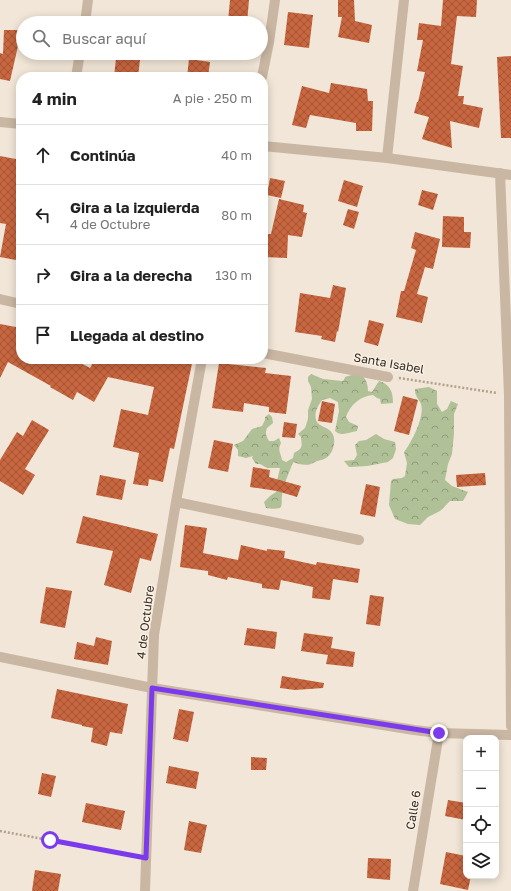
<!DOCTYPE html>
<html lang="es">
<head>
<meta charset="utf-8">
<style>
	body { margin:0; font-family:"Golos Text",sans-serif; background:#f2f2f2; color:#222 }
	.controls { position:absolute; right:12px; bottom:12px; display:grid; overflow:hidden; border-radius:8px; box-shadow:0 2px 10px #0003 }
	.controls button { width:36px; height:36px; display:grid; place-items:center; padding:0; border:0; border-bottom:1px solid #e0e0e0; background:#fff; color:#222; font:20px sans-serif }
	.stop { position:absolute; width:12px; height:12px; margin:-9px; border:3px solid #7c3aed; border-radius:50%; background:#fff }
	.stop.end { background:#7c3aed; border-color:#fff; box-shadow:0 1px 4px #0008 }
	.list { margin:0; padding:0; list-style:none }
	h2 { display:flex; justify-content:space-between; align-items:center; height:52px; margin:0; padding:0 16px; font-size:17px }
	h2 small { font-size:13px; font-weight:400; color:#767676 }
	.list li { display:grid; grid-template-columns:26px 1fr auto; gap:12px; align-items:center; box-sizing:border-box; height:60px; padding:0 16px; border-top:1px solid #e0e0e0 }
	.list b { display:block; font-size:15px; white-space:nowrap }
	.list p { margin:0; font-size:13px; white-space:nowrap; color:#767676 }
	.list em { font-size:13px; font-style:normal; color:#767676 }
	.icon { flex:none; width:22px; height:22px; fill:none; stroke:currentColor; stroke-width:2; stroke-linecap:round; stroke-linejoin:round }
	.map { position:relative; flex:none; width:511px; height:891px; overflow:hidden }
	.search { position:absolute; background:#fff; box-shadow:0 2px 10px #0003; left:16px; top:16px; width:252px; height:44px; display:flex; align-items:center; gap:10px; box-sizing:border-box; padding:0 14px; border-radius:22px; color:#767676; font-size:15px }
	.panel { position:absolute; background:#fff; box-shadow:0 2px 10px #0003; left:16px; top:72px; width:252px; height:292px; border-radius:16px }
	.map>svg:first-child { display:block }
	.forest { fill:url(#forest-crowns) }
	.building { fill:url(#building-cross-hatch) }
	.lines { fill:none; stroke-linecap:round; stroke-linejoin:round }
	.path { stroke:#b4a08e; stroke-width:2.5; stroke-dasharray:2 2; stroke-linecap:butt }
	.minor { stroke:#c9b6a3; stroke-width:10 }
	.route { stroke:#7c3aed; stroke-width:5 }
	.labels { text-anchor:middle; dominant-baseline:central; stroke-width:3; stroke-linejoin:round; paint-order:stroke }
	.street-label { font-size:12px; fill:#342b25; stroke:#f9f0e3 }
</style>
</head>
<body>
<div class="map">
<svg width="511" height="891" viewBox="0 0 511 891">
	<defs>
		<pattern id="forest-crowns" width="20" height="18" patternUnits="userSpaceOnUse"><rect width="20" height="18" fill="#b0c097"/><path d="M2 6a3 3 0 1 1 6 0M12 15a3 3 0 1 1 6 0" fill="none" stroke="#909c7b"/></pattern>
		<pattern id="building-cross-hatch" width="8" height="8" patternUnits="userSpaceOnUse"><rect width="8" height="8" fill="#c7663f"/><path d="M0 0l8 8M0 8l8-8" fill="none" stroke="#a25435"/></pattern>
	</defs>
	<rect width="100%" height="100%" fill="#f1e6d7"/>
	<path class="forest" d="M311,374L323,379L342,381L344,380L345,377C348,376 352,375 355,374C365,374 368,383 368,391L372,392L379,381C390,384 393,392 393,403L381,404L380,399L377,398L373,395C360,396 350,405 346,417L349,422L358,426L357,431C349,432 341,437 335,431L339,411L338,402L330,398L322,400C318,406 314,412 316,420C318,427 329,427 332,433C337,440 333,454 326,458C323,460 320,460 317,461C315,462 313,463 311,464C305,466 298,464 293,462C289,474 283,484 282,496C281,501 283,504 280,508C275,509 271,509 266,508L264,502L270,496L276,492L277,487V481L280,468H267L260,464H256L252,458L253,456L246,458L238,456V450L234,445L243,441L252,429L262,426L265,420V417L269,414L272,417L273,423L267,428C265,433 266,436 269,441H274L279,438L281,443C277,451 281,453 282,460L286,462L293,458L294,453C303,448 302,447 301,437L298,434L305,428L308,419V410L312,399L311,387L308,381V377Z
		M429,387L437,391V404L442,412L447,409L451,401L458,404L454,414V433L452,454L448,464L445,480L452,486L468,492L463,501H450L440,511L428,517L420,525L408,524L395,519L389,505L391,481L393,479L402,478L405,476L407,463L404,452C412,442 425,416 421,404C420,401 417,398 416,395C415,393 415,391 415,389Z
		M376,434L384,439L395,442L396,449L393,458L388,462L367,466L349,467L344,461L354,460L357,455L355,445L359,441L366,440Z"/>
	<path class="building" d="M230,0H249L247,23L228,21Z
		M338,0H354L355,21L372,25L369,43L338,37L342,17H338Z
		M443,0H477L476,17L457,16L451,64L463,66L458,96H464L463,104L483,108L479,128L450,121L452,148L422,139L429,117L414,113L417,102H418L425,72L417,71L423,40H417L419,23L441,26Z
		M288,12L313,15L309,48L284,45Z
		M4,30H23V47L18,46L10,81L0,79V53L3,54Z
		M511,56V138H501L497,57Z
		M116,58L140,60L138,77H114Z
		M189,59L210,62L208,77H187Z
		M331,83L367,89L368,101H373L372,131H356V123L310,115L306,128L292,125L302,86L329,93Z
		M0,156L21,160V261L0,257L6,224L0,223Z
		M270,178L285,181L281,198L267,195Z
		M344,180L363,186L357,207L338,201Z
		M422,190L438,194L433,210L418,205Z
		M279,199L304,205L303,212L307,213L302,237L288,235L287,258L264,257V246H263V234H271Z
		M348,209L359,212L354,229L343,225Z
		M443,216L464,217V232H471L470,248L442,247Z
		M415,232L440,239L433,269L425,267L417,294L428,297L422,323L396,317L401,291H404L416,250L411,248Z
		M333,285L346,288L338,332L337,331L335,342L321,339L322,336L295,332L300,293L330,298Z
		M369,320L384,324L378,346L364,342Z
		M0,324L21,328V359H73L90,368L95,359H193L174,449L170,448L163,482L149,479L148,486L133,484L139,453L113,447L121,409L148,415L154,387L108,377L94,402L77,392L73,400L50,387L51,386L8,362L0,378Z
		M219,363L266,368L265,373L291,376L286,414L269,412V407L244,403L243,412L212,408Z
		M403,396L418,400L409,435L394,431Z
		M322,401L335,404L332,423L318,421Z
		M32,420L49,430L25,469L35,475L23,495L0,481V460L17,432L23,436Z
		M284,422L297,424L295,438L282,437Z
		M214,440L233,444L228,472L208,468Z
		M253,467L270,470L269,477L301,486L297,497L277,491L250,487Z
		M485,473L486,485L457,487L456,475Z
		M100,475L126,480L122,500L96,495Z
		M366,484L380,487L375,517L360,514Z
		M83,516L158,534L151,561L140,558L131,593L104,585L113,551L76,543Z
		M185,525L207,528L203,553L238,560L241,545L267,551V549L285,551L284,558L316,565L317,562L360,569L358,583L333,579L330,600L312,598L313,587L281,580L279,590L262,588V584L228,577L227,580L208,575V571L180,567Z
		M46,587L72,591L65,628L40,623Z
		M370,595L384,597L380,626L366,624Z
		M247,628L277,632L275,649L244,645Z
		M304,633L333,637L331,648L355,652L353,667L326,664L328,655L301,651Z
		M96,637L112,641L108,665L74,659L77,642L94,646Z
		M282,676L324,683L323,688L295,690L280,688Z
		M57,689L128,704L122,734L110,732L107,746L91,742L93,728L82,726V725L51,718Z
		M179,709L194,712L188,742L173,739Z
		M251,757L267,758L266,770H251Z
		M169,766L199,772L196,789L166,783Z
		M42,773L56,776L51,797L38,794Z
		M448,800L466,803V820L445,816Z
		M86,803L125,811L121,830L82,822Z
		M189,821L207,825L201,853L184,850Z
		M446,852L466,856V876H471L468,890L440,884Z
		M368,858L391,859L390,880L367,878Z
		M35,870L61,874L58,891H32Z"/>
	<g class="lines">
		<path class="path" d="M399,378L497,393
			M0,831L135,856"/>
		<path class="minor" d="M85,23L88,0
			M76,77L80,53
			M262,77L269,42L275,0
			M0,122L21,124
			M263,146L387,158L511,175
			M387,158L404,0
			M500,173L509,395L511,726
			M0,299L21,304
			M263,353L388,377
			M176,502L359,540
			M0,657L152,688L414,730L439,733L511,735
			M145,891L154,635L176,502L202,359
			M413,891L439,733"/>
	</g>
	<g class="lines">
		<path class="route" d="M50,840L146,858L152,688L439,733"/>
	</g>
	<g class="labels">
		<g class="street-label">
			<text transform="translate(389 363) rotate(10)">Santa Isabel</text>
			<text transform="translate(145 622) rotate(-83)">4 de Octubre</text>
			<text transform="translate(413 810) rotate(-81)">Calle 6</text>
		</g>
	</g>
</svg>
<div class="controls">
<button>+</button>
<button>−</button>
<button><svg class="icon" aria-label="locate" viewBox="0 0 24 24"><circle cx="12" cy="12" r="6"/><path d="M12 2v4M12 18v4M2 12h4M18 12h4"/></svg></button>
<button><svg class="icon" aria-label="layers" viewBox="0 0 24 24"><path d="M12 4l9 5-9 5-9-5zM3 14l9 5 9-5"/></svg></button>
</div>
<div class="stop" style="left:50px;top:840px"></div>
<div class="stop end" style="left:439px;top:733px"></div>
<div class="search"><svg class="icon" aria-label="search" viewBox="0 0 24 24"><circle cx="10" cy="10" r="6"/><path d="M15 15l6 6"/></svg>Buscar aquí</div>
<section class="panel">
<h2>4 min<small>A pie · 250 m</small></h2>
<ul class="list">
<li><svg class="icon" aria-label="ahead" viewBox="0 0 24 24"><path d="M12 20V5M6 11l6-6 6 6"/></svg><div><b>Continúa</b></div><em>40 m</em></li>
<li><svg class="icon" aria-label="left" viewBox="0 0 24 24"><path d="M17 20v-9H6M10 6l-5 5 5 5"/></svg><div><b>Gira a la izquierda</b><p>4 de Octubre</p></div><em>80 m</em></li>
<li><svg class="icon" aria-label="right" viewBox="0 0 24 24"><path d="M7 20v-9h11M14 6l5 5-5 5"/></svg><div><b>Gira a la derecha</b></div><em>130 m</em></li>
<li><svg class="icon" aria-label="arrive" viewBox="0 0 24 24"><path d="M6 21V4h12l-3 4 3 4H6"/></svg><div><b>Llegada al destino</b></div></li>
</ul>
</section>
</div>
</body>
</html>
